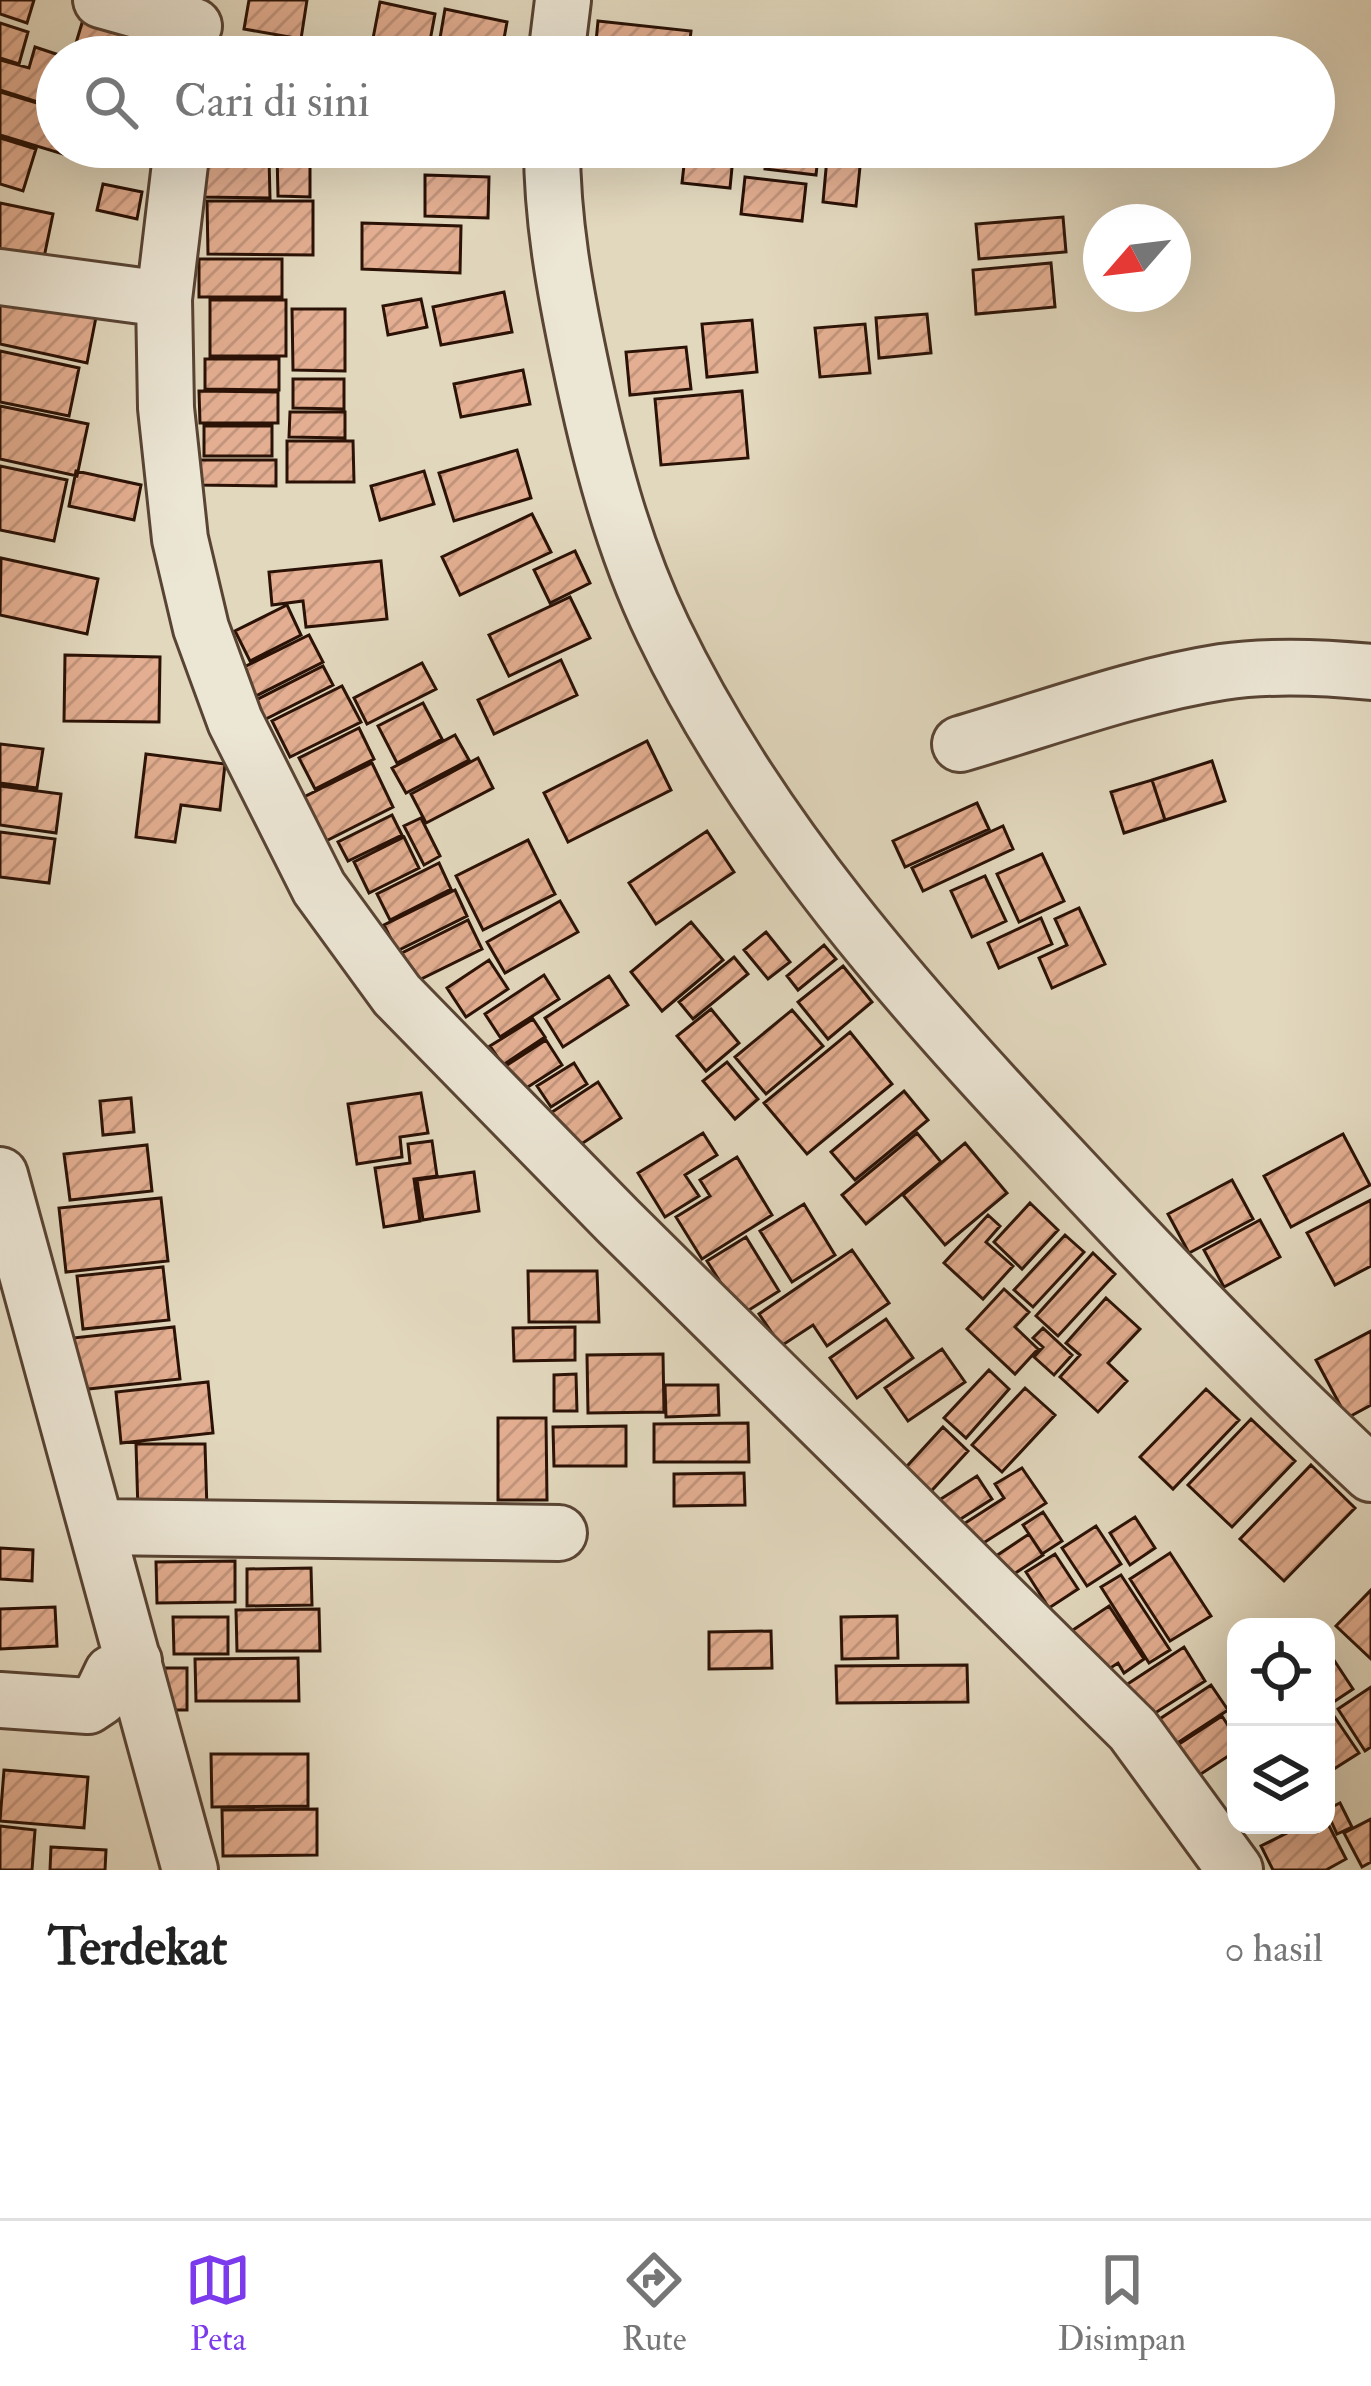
<!DOCTYPE html>
<html lang="id">
<head>
<meta charset="utf-8">
<style>
	body { margin:0; font-family:"IM FELL Double Pica",serif; background:#f2f2f2; color:#222 }
	.controls { position:absolute; right:36px; bottom:36px; display:grid; overflow:hidden; border-radius:24px; box-shadow:0 12px 48px #0002 }
	.controls button { width:108px; height:108px; display:grid; place-items:center; padding:0; border:0; border-bottom:3px solid #e0e0e0; background:#fff; color:#222; font:60px sans-serif }
	.compass { position:absolute; left:1083px; top:204px; width:108px; height:108px; border-radius:50%; background:#fff; box-shadow:0 12px 48px #0002; rotate:242deg }
	.list { margin:0; padding:0; list-style:none }
	h2 { display:flex; justify-content:space-between; align-items:center; height:156px; margin:0; padding:0 48px; font-size:51px }
	h2 small { font-size:39px; font-weight:400; color:#767676 }
	.icon { flex:none; width:66px; height:66px; fill:none; stroke:currentColor; stroke-width:2; stroke-linecap:round; stroke-linejoin:round }
	.map { position:relative; flex:none; width:1371px; height:1870px; overflow:hidden }
	.search { position:absolute; background:#fff; box-shadow:0 12px 48px #0002; left:36px; right:36px; top:36px; height:132px; display:flex; align-items:center; gap:30px; box-sizing:border-box; padding:0 42px; border-radius:66px; color:#767676; font-size:45px }
	.sheet { height:348px; background:#fff }
	nav { display:flex; justify-content:space-around; align-items:center; box-sizing:border-box; height:168px; border-top:3px solid #e0e0e0; background:#fff; font-size:33px; color:#767676 }
	nav a { display:grid; justify-items:center; gap:6px }
	nav .on { color:#7c3aed }
	.map>svg:first-child { display:block }
	.building { fill:url(#building-hatch); stroke:#2b1206; stroke-width:3 }
	.lines { fill:none; stroke-linecap:round; stroke-linejoin:round }
	.minor-casing { stroke:#594434; stroke-width:60 }
	.minor { stroke:#ece6d5; stroke-width:54 }
</style>
</head>
<body>
<div class="map">
<svg width="1371" height="1870" viewBox="0 0 1371 1870">
	<defs>
		<pattern id="building-hatch" width="6" height="6" patternUnits="userSpaceOnUse" patternTransform="scale(3)"><rect width="6" height="6" fill="#e3ae91"/><path d="M-1 1l2-2M0 6l6-6M5 7l2-2" fill="none" stroke="#c3957c"/></pattern>
	</defs>
	<rect width="100%" height="100%" fill="#e2d8be"/>
	<filter id="stains"><feTurbulence type="fractalNoise" baseFrequency=".00167" numOctaves="4"/><feColorMatrix values="0 0 0 0 .2 0 0 0 0 .09 0 0 0 0 .02 0 0 0 .5 -.17"/></filter>
	<radialGradient id="worn" r=".72"><stop offset=".6" stop-color="#630" stop-opacity="0"/><stop offset="1" stop-color="#630" stop-opacity=".3"/></radialGradient>
	<path class="building" d="M0,0H34L27,23L0,14Z
		M249,0H307L301,39L244,29Z
		M380,2L435,14L427,57L370,54Z
		M445,9L507,22L502,50L440,38Z
		M85,13L160,36L153,57H122L76,43Z
		M598,21L691,31L688,57L595,52Z
		M0,23L28,32L19,64L0,58Z
		M215,37L251,42L249,57H213Z
		M440,38L502,50L500,57H436Z
		M256,41L294,46L292,57H254Z
		M35,47L62,56L57,57V74L47,105L0,90V60L29,68Z
		M0,92L57,109V147H80L76,158L0,135Z
		M0,138L36,149L23,191L0,184Z
		M686,147H734L730,188L682,183Z
		M767,147H819L816,175L765,169Z
		M828,147H862L856,206L823,202Z
		M277,153L310,154V197L278,196Z
		M197,157H269L270,198L197,197Z
		M425,175L489,177L488,218L425,216Z
		M745,177L806,184L802,221L741,214Z
		M103,184L142,192L137,219L97,210Z
		M207,201H313V255L208,254Z
		M0,203L53,214L42,267L0,258Z
		M1063,217L1066,252L979,259L976,224Z
		M362,223L461,226L460,273L362,269Z
		M199,259H282V297H199Z
		M1051,263L1055,307L976,314L973,270Z
		M0,285L98,307L87,363L0,344Z
		M504,292L512,332L441,345L433,307Z
		M421,299L427,327L388,335L383,306Z
		M210,300H286V356H210Z
		M292,309H345V371L293,370Z
		M927,314L931,353L879,358L876,318Z
		M752,320L757,372L707,377L702,324Z
		M865,324L870,373L820,377L815,328Z
		M686,347L691,389L630,395L626,352Z
		M0,351L79,368L69,416L0,402Z
		M205,359H279V390L205,389Z
		M523,370L530,404L461,417L454,384Z
		M293,379H344V409L293,408Z
		M199,391L278,392V423H200Z
		M742,391L748,458L661,465L655,399Z
		M0,406L88,424L77,476L0,459Z
		M290,412H345V438L289,437Z
		M204,426H272V456H204Z
		M287,441H353L354,482H287Z
		M517,450L531,498L454,521L439,473Z
		M195,460H276V486L195,485Z
		M0,466L67,480L54,541L0,530Z
		M76,471L141,485L134,520L69,506Z
		M424,471L434,504L380,520L371,486Z
		M532,514L551,552L460,595L442,557Z
		M575,551L590,583L550,603L534,570Z
		M1,558L98,579L87,634L0,615Z
		M381,561L387,619L306,627L303,601L272,605L269,572Z
		M570,597L590,638L509,676L489,635Z
		M287,605L301,635L250,661L235,631Z
		M309,635L323,662L250,699L236,671Z
		M65,655L160,657L159,722L64,721Z
		M561,660L577,695L494,734L478,700Z
		M422,663L436,689L367,724L354,698Z
		M323,666L333,685L256,724L246,705Z
		M342,686L361,722L290,757L272,721Z
		M423,703L442,739L397,763L378,726Z
		M359,728L374,759L315,789L299,758Z
		M455,735L469,760L406,793L392,768Z
		M647,741L671,790L568,842L544,793Z
		M0,744L43,749L37,788L0,783Z
		M146,754L225,764L220,810L181,805L175,842L136,837Z
		M478,758L493,788L426,823L411,794Z
		M1212,761L1225,801L1165,820L1152,780Z
		M372,763L393,807L324,842L302,798Z
		M1152,780L1165,820L1124,833L1111,792Z
		M0,786L61,794L56,833L0,825Z
		M977,803L989,829L905,867L893,841Z
		M392,815L402,835L348,861L338,842Z
		M421,818L440,856L424,865L404,826Z
		M1003,826L1013,849L923,891L912,868Z
		M707,831L734,872L656,924L629,883Z
		M0,832L55,839L49,883L0,877Z
		M404,837L419,868L369,893L354,862Z
		M528,840L555,894L483,930L456,876Z
		M1042,854L1064,901L1019,922L997,874Z
		M439,863L451,889L390,920L377,894Z
		M985,876L1006,921L972,937L951,891Z
		M455,890L467,916L397,951L384,925Z
		M560,901L578,932L505,973L487,942Z
		M1079,908L1105,964L1052,988L1039,958L1067,945L1055,919Z
		M1041,918L1052,944L999,968L988,943Z
		M468,920L482,949L417,981L402,953Z
		M691,922L723,960L662,1011L631,972Z
		M766,932L790,962L768,979L744,950Z
		M824,945L836,959L798,990L787,976Z
		M734,957L748,974L693,1019L679,1002Z
		M489,960L508,989L466,1017L447,988Z
		M843,966L872,1002L828,1039L798,1002Z
		M544,975L559,999L500,1037L485,1014Z
		M609,976L628,1005L563,1047L545,1018Z
		M711,1009L739,1043L706,1071L677,1036Z
		M792,1010L823,1046L766,1094L735,1057Z
		M533,1019L545,1037L503,1065L490,1046Z
		M850,1032L892,1084L807,1154L764,1103Z
		M546,1040L562,1065L517,1094L501,1069Z
		M727,1062L758,1099L735,1119L703,1081Z
		M574,1063L587,1084L551,1107L537,1086Z
		M598,1082L621,1118L566,1154L543,1118Z
		M904,1091L928,1120L855,1180L831,1152Z
		M421,1093L428,1133L400,1137L402,1157L357,1164L348,1104Z
		M131,1098L134,1132L103,1135L100,1101Z
		M703,1133L717,1155L685,1175L699,1196L665,1217L638,1173Z
		M917,1133L941,1162L866,1224L842,1195Z
		M1343,1134L1370,1185L1291,1227L1264,1176Z
		M432,1141L437,1176L414,1179L420,1221L384,1227L375,1168L410,1163L408,1144Z
		M965,1143L1007,1193L945,1245L903,1195Z
		M147,1145L152,1191L70,1200L64,1154Z
		M737,1157L772,1215L702,1259L676,1217L710,1196L700,1180Z
		M474,1172L479,1211L423,1220L417,1180Z
		M1232,1180L1253,1219L1189,1253L1168,1214Z
		M161,1198L168,1261L66,1272L59,1208Z
		M1371,1200V1266L1335,1285L1307,1233Z
		M1030,1203L1058,1230L1022,1269L994,1242Z
		M804,1204L835,1255L792,1282L760,1231Z
		M988,1215L1000,1226L986,1242L1013,1266L983,1299L944,1263Z
		M1260,1220L1280,1257L1224,1287L1204,1250Z
		M1065,1235L1084,1252L1033,1307L1014,1290Z
		M746,1237L779,1291L741,1315L707,1261Z
		M852,1250L889,1303L827,1346L813,1325L781,1346L759,1314Z
		M1093,1253L1115,1274L1058,1336L1036,1316Z
		M163,1267L169,1320L83,1329L77,1276Z
		M528,1271H597L599,1322H529Z
		M1004,1289L1029,1312L1015,1327L1038,1349L1015,1374L967,1329Z
		M1106,1298L1140,1329L1108,1363L1127,1381L1098,1412L1060,1377L1080,1355L1066,1343Z
		M886,1319L913,1358L857,1398L830,1358Z
		M174,1327L180,1379L79,1390L73,1338Z
		M575,1327V1360L514,1361L513,1328Z
		M1043,1328L1072,1355L1054,1375L1034,1357L1043,1347L1033,1338Z
		M1371,1331V1405L1347,1418L1316,1360Z
		M942,1349L965,1382L908,1421L885,1388Z
		M663,1354L664,1412L588,1413L587,1355Z
		M989,1370L1009,1389L966,1438L944,1418Z
		M576,1374L577,1411H554V1375Z
		M208,1382L213,1433L121,1443L116,1392Z
		M665,1385H718L719,1415L666,1417Z
		M1025,1388L1055,1415L1002,1472L972,1445Z
		M1206,1389L1239,1420L1173,1489L1140,1457Z
		M498,1418H546L547,1500H498Z
		M1251,1419L1295,1461L1232,1527L1188,1485Z
		M748,1423L749,1462H654V1424Z
		M626,1426V1466H554L553,1427Z
		M943,1427L968,1451L923,1500L898,1476Z
		M136,1444H205L207,1510L138,1511Z
		M1311,1465L1355,1508L1284,1581L1240,1539Z
		M1022,1468L1046,1503L974,1549L959,1527L1004,1498L995,1484Z
		M744,1473L745,1505L674,1506V1474Z
		M977,1476L992,1499L948,1527L933,1504Z
		M1043,1512L1062,1541L1042,1554L1023,1525Z
		M1135,1517L1155,1548L1130,1565L1110,1533Z
		M1096,1526L1121,1564L1087,1586L1062,1548Z
		M1029,1534L1043,1555L994,1587L981,1566Z
		M0,1548L33,1550L32,1581L0,1579Z
		M1170,1553L1211,1616L1170,1641L1130,1579Z
		M1055,1554L1078,1589L1049,1608L1026,1572Z
		M235,1561V1602L157,1603L156,1562Z
		M311,1568L312,1605L247,1606V1569Z
		M1121,1575L1170,1650L1149,1663L1101,1587Z
		M1371,1590V1659L1336,1626Z
		M1109,1606L1144,1659L1124,1673L1118,1663L1095,1678L1067,1634Z
		M55,1607L57,1646L0,1649V1609Z
		M319,1609L320,1651H237L236,1610Z
		M897,1616L898,1658L842,1659L841,1617Z
		M173,1617H228V1654H174Z
		M771,1631L772,1668L709,1669V1632Z
		M1184,1647L1205,1681L1138,1724L1117,1691Z
		M1326,1648L1353,1689L1326,1707Z
		M298,1658L299,1701H196L195,1659Z
		M967,1665L968,1702L837,1703L836,1666Z
		M161,1668H187V1710H162Z
		M1211,1685L1228,1710L1165,1751L1149,1726Z
		M1371,1687V1747L1365,1751L1338,1709Z
		M1332,1713L1359,1753L1326,1774V1717Z
		M1222,1716L1236,1738V1751L1187,1783L1167,1752Z
		M211,1754H308V1806L212,1807Z
		M4,1770L88,1777L84,1828L0,1821Z
		M1340,1803L1352,1827L1337,1834L1326,1810Z
		M317,1809V1855L223,1856L222,1810Z
		M1371,1819V1862L1362,1867L1344,1833Z
		M1326,1820L1346,1859L1326,1870H1273L1261,1846L1303,1825H1326Z
		M0,1826L35,1830L32,1870H0Z
		M51,1847L106,1850L105,1870H50Z"/>
	<g class="lines">
		<g class="minor-casing">
			<path id="minor" d="M101,0L194,26
				M556,57L563,0
				M182,147L164,299L166,408L180,539L201,628L235,721L319,888L397,995L618,1221L1133,1730L1235,1870
				M552,147C552,220 565,291 580,362C599,454 622,545 663,630C759,830 909,997 1059,1157C1161,1266 1262,1373 1371,1474
				M0,277L164,299
				M960,744C1046,719 1133,686 1222,672C1271,665 1321,667 1371,672
				M0,1175L190,1870
				M97,1527L559,1533
				M0,1700L88,1706L100,1698L112,1673L134,1661"/>
		</g>
		<use href="#minor" class="minor"/>
	</g>
	<rect width="100%" height="100%" filter="url(#stains)"/>
	<rect width="100%" height="100%" fill="url(#worn)"/>
</svg>
<div class="controls">
<button><svg class="icon" aria-label="locate" viewBox="0 0 24 24"><circle cx="12" cy="12" r="6"/><path d="M12 2v4M12 18v4M2 12h4M18 12h4"/></svg></button>
<button><svg class="icon" aria-label="layers" viewBox="0 0 24 24"><path d="M12 4l9 5-9 5-9-5zM3 14l9 5 9-5"/></svg></button>
</div>
<svg class="compass" viewBox="-18 -18 36 36"><path d="M0-13l5 13h-10z" fill="#e53935"/><path d="M0 13l5-13h-10z" fill="#767676"/></svg>
<div class="search"><svg class="icon" aria-label="search" viewBox="0 0 24 24"><circle cx="10" cy="10" r="6"/><path d="M15 15l6 6"/></svg>Cari di sini</div>
</div>
<section class="sheet">
<h2>Terdekat<small>0 hasil</small></h2>
<ul class="list">
</ul>
</section>
<nav>
<a class="on"><svg class="icon" aria-label="map" viewBox="0 0 24 24"><path d="M3 6l6-2 6 2 6-2v14l-6 2-6-2-6 2zM9 4v14M15 6v14"/></svg>Peta</a>
<a><svg class="icon" aria-label="directions" viewBox="0 0 24 24"><path d="M12 3l9 9-9 9-9-9zM9 14v-3h6M13 9l2 2-2 2"/></svg>Rute</a>
<a><svg class="icon" aria-label="saved" viewBox="0 0 24 24"><path d="M7 4h10v16l-5-4-5 4z"/></svg>Disimpan</a>
</nav>
</body>
</html>
